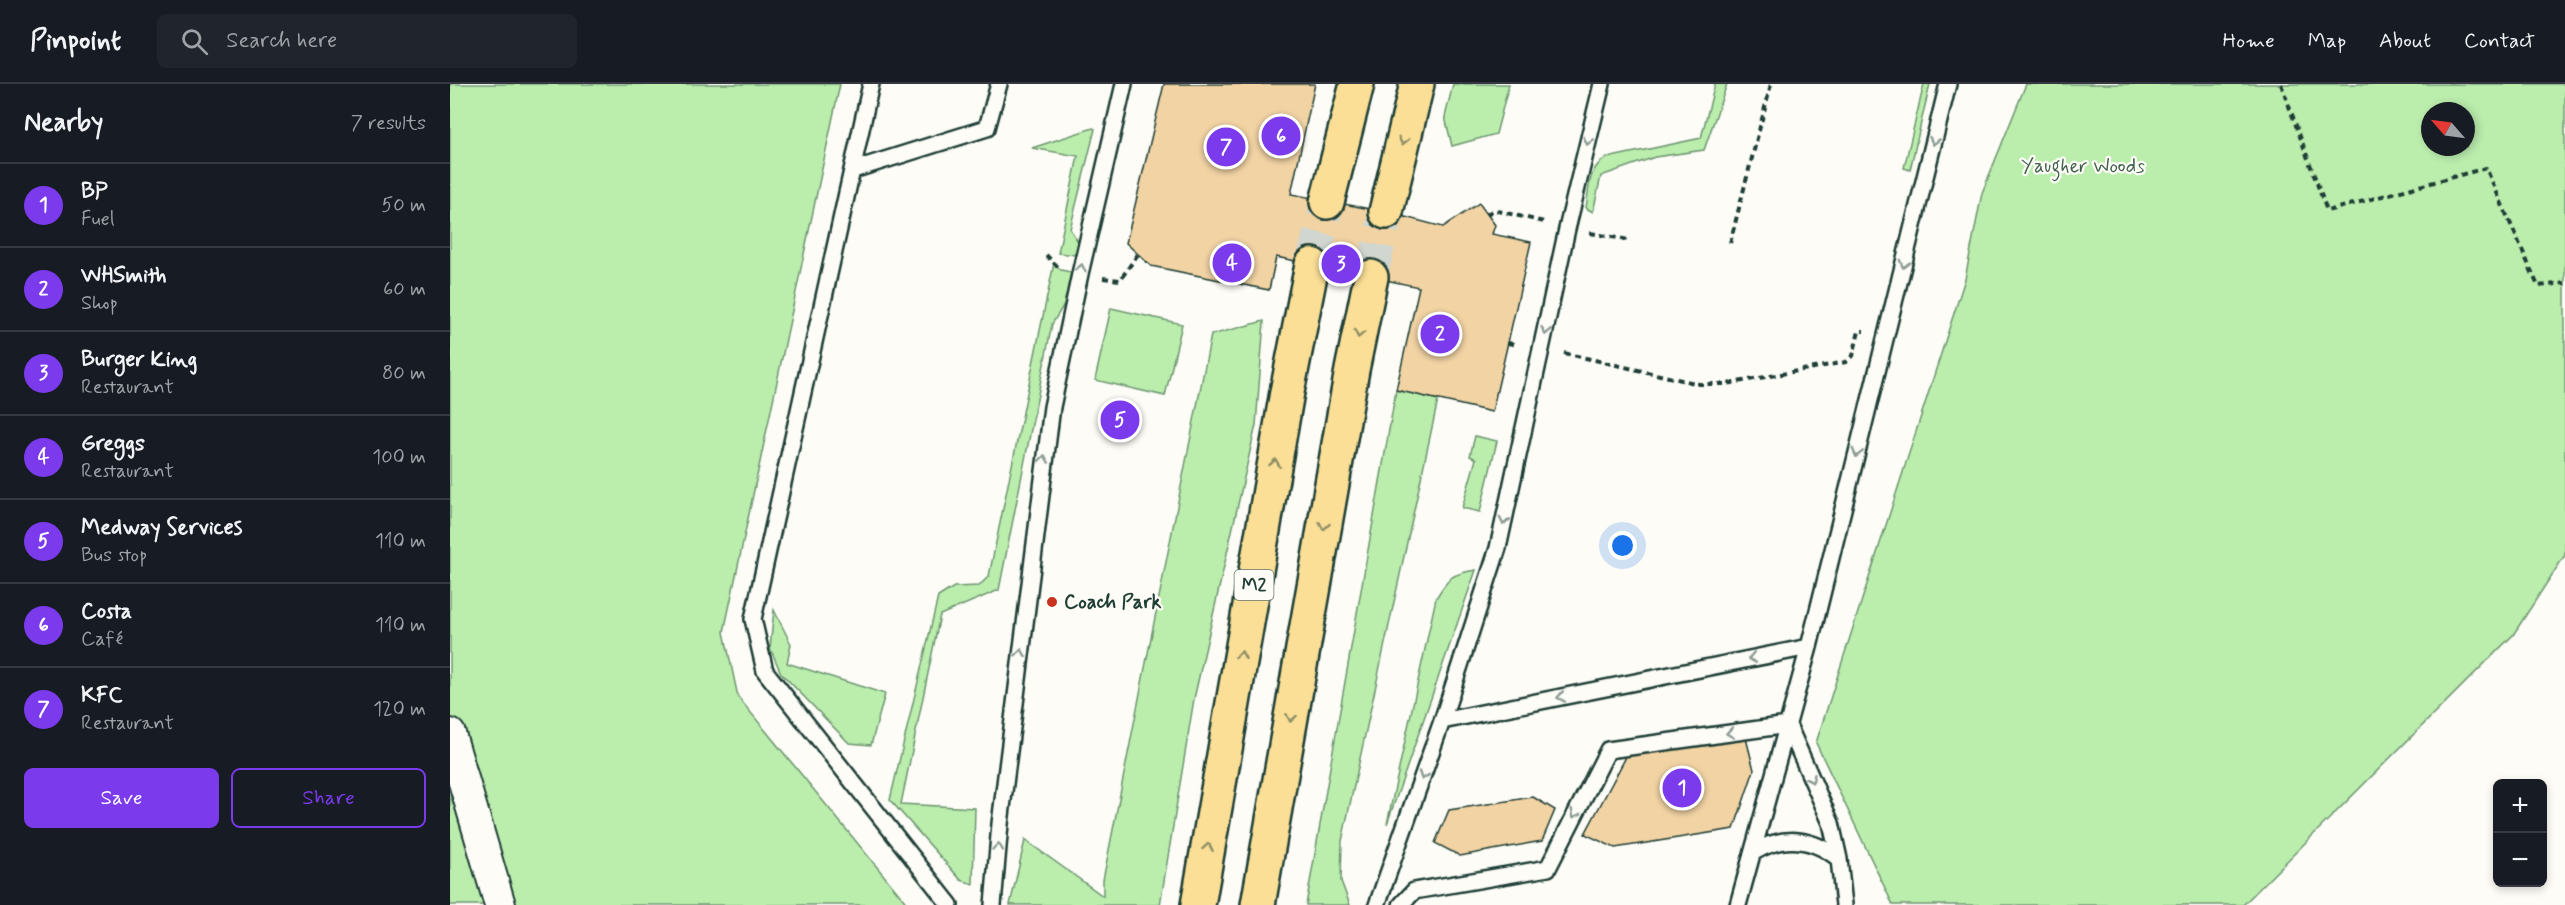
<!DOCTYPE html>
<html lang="en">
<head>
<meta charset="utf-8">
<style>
	body { margin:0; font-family:Mynerve,sans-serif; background:#20242c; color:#f1f3f6 }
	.controls { position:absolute; right:18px; bottom:18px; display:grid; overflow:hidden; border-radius:9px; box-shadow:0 3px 9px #0003 }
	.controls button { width:54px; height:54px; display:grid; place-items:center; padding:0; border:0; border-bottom:2px solid #363941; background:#171b24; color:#f1f3f6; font:30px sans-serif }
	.compass { position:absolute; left:1971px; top:18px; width:54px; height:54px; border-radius:50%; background:#171b24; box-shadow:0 3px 9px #0003; rotate:298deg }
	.you { position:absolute; left:1173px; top:462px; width:21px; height:21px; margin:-15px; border:4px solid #fff; border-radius:50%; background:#1a73e8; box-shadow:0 0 0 9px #1a73e833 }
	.badge { display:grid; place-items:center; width:39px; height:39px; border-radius:50%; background:#7c3aed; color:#fff; font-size:20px; font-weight:700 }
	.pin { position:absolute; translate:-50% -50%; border:3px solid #fff; box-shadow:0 2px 6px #0006 }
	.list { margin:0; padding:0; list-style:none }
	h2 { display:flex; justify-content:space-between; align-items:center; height:78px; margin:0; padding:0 24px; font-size:26px }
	h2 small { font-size:20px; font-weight:400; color:#9ea1a6 }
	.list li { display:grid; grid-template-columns:39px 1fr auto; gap:18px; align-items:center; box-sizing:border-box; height:84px; padding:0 24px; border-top:2px solid #363941 }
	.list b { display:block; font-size:22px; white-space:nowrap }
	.list p { margin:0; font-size:20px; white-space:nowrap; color:#9ea1a6 }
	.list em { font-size:20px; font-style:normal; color:#9ea1a6 }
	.actions { display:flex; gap:12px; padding:18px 24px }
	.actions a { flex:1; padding:14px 0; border:2px solid #7c3aed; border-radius:9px; text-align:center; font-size:21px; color:#7c3aed }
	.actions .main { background:#7c3aed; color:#fff }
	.icon { flex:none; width:33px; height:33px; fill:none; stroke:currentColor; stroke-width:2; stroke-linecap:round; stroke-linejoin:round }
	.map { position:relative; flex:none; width:2115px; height:821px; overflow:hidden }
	header { display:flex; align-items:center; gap:36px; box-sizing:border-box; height:84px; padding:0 30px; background:#171b24; border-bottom:2px solid #363941 }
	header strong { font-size:28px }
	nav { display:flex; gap:33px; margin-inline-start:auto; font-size:21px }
	.search { width:420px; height:54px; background:#20242c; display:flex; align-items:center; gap:15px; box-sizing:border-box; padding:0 21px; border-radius:9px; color:#9ea1a6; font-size:22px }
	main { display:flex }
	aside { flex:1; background:#171b24 }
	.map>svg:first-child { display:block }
	.green { fill:#bbedad; stroke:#6d9570; stroke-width:1.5; fill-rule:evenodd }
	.building { fill:#f1d3a4; stroke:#1f3d34; stroke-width:1.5 }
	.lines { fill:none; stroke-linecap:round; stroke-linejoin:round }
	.highway-tunnel { stroke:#d1d6d0; stroke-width:33; stroke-dasharray:33 16; stroke-linecap:butt }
	.lane-casing { stroke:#1f3d34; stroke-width:20 }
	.street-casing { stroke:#1f3d34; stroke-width:34 }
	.highway-casing { stroke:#1f3d34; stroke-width:38 }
	.path { stroke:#1f3d34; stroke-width:4; stroke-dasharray:6 4.5; stroke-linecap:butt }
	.lane { stroke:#fdfcf7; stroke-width:15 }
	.street { stroke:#fdfcf7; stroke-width:30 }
	.highway { stroke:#fbdf96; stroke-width:33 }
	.oneway { stroke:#8d8e65 }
	.oneway2 { stroke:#8e9c96 }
	.poi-dot { fill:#c8321e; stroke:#fdfcf7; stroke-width:2 }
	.labels { text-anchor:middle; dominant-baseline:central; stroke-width:4.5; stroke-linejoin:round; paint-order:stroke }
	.shield { fill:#fdfcf7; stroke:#62766e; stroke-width:1.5 }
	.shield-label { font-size:18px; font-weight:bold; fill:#1f3d34 }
	.park-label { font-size:20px; fill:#3e604c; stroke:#fdfcf7 }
	.poi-label { font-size:20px; font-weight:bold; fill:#1f3d34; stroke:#fdfcf7; text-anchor:start }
</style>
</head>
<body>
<header>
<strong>Pinpoint</strong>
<div class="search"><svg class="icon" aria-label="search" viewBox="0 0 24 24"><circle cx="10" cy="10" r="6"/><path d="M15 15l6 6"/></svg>Search here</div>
<nav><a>Home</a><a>Map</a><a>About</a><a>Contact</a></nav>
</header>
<main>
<aside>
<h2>Nearby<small>7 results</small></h2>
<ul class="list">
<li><span class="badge">1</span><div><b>BP</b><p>Fuel</p></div><em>50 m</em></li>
<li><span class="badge">2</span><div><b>WHSmith</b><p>Shop</p></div><em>60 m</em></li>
<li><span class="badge">3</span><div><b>Burger King</b><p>Restaurant</p></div><em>80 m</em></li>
<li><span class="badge">4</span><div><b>Greggs</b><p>Restaurant</p></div><em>100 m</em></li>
<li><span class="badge">5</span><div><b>Medway Services</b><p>Bus stop</p></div><em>110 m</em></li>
<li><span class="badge">6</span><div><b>Costa</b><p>Café</p></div><em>110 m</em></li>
<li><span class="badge">7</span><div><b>KFC</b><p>Restaurant</p></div><em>120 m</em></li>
</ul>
<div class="actions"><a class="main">Save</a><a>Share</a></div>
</aside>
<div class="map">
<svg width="2115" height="821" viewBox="0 0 2115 821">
	<rect width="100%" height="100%" fill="#fdfcf7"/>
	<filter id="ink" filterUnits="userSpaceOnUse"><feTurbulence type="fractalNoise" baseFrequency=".0167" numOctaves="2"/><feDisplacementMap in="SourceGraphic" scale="12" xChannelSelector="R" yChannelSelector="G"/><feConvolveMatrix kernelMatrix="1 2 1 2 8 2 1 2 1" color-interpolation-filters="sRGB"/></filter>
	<g filter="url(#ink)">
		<path class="green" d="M0,0H390L274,548L288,613L458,821H0Z
			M1003,0H1059L1046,50L1002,62L995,33Z
			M1265,0H1277L1254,66L1205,73L1151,92L1143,128L1136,124C1139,105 1138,83 1157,74L1251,54Z
			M1474,0H1480L1460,86L1454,84Z
			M1576,0H2115V471L2063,551L1793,821H1443L1366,659L1515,195L1532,109ZM1980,27H2016V63H1980Z
			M643,44L645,45L620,145L629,159L626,171L608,169L628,72L582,64Z
			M604,179L611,186L630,190L625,219L616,217L602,240L549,506L490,531L451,720L525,724L523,800L511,796L440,716L488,513L504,503L529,502L539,492Z
			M661,224L732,240L715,312L645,296Z
			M814,237L806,341L744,615L710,821H560L575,756L653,812V796L761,251Z
			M946,306L988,316L892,757L891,797L900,821H856Z
			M1025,352L1047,357L1030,428L1012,424L1026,375L1020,372Z
			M1026,486L937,740L986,514C999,493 1001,490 1026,486Z
			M324,526L341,560L337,579L435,610L421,661L399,659L331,589L320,564Z"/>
		<path class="building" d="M714,0H865L841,110L936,128L993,143L1029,119L1045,141L1042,150L1081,158L1042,328L946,306L969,203L826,173L819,206L701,182L676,159Z
			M1296,654L1304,686L1284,745L1165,764L1135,750L1177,671Z
			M1083,713L1105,726L1092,757L1010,772L985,759L999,726Z"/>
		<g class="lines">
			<path class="highway-tunnel" d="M862,181L877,118
				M921,193L936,128"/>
			<g class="lane-casing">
				<path id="lane" d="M421,0L303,535L315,587L500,821
					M403,86L537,44L549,0
					M992,637L1359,563
					M1304,768C1334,750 1363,754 1389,775
					M543,821L550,740L602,323L630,190L674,0
					M927,821L992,637L1048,464L1117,145L1152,0
					M951,821L964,807L1098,784L1158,666L1338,641L1381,739L1389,775L1394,821
					M1288,821L1359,563L1498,0"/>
			</g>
			<g class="street-casing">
				<path id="street" d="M0,650L50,821"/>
			</g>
			<g class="highway-casing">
				<path id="highway" d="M877,118L907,0
					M936,128L967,0
					M748,821L837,308L862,181
					M808,821L902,286L921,193"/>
			</g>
			<path class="path" d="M1831,0L1877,127L2036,84L2088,202L2115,199
				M1037,130L1044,126L1094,138
				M1140,149L1179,156
				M1280,159L1321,0
				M596,171L608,183
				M653,194L670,196L688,170
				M1058,259L1068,261
				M1114,269L1249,300H1277L1396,278L1403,272L1409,247H1414"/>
			<use href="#lane" class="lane"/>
			<use href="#street" class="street"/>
			<use href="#highway" class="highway"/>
		</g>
		<defs><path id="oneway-chevron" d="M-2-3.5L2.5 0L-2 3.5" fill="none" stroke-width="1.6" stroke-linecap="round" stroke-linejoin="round" transform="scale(1.5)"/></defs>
		<g class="oneway">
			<use href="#oneway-chevron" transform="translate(953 57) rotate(104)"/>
			<use href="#oneway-chevron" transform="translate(909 250) rotate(102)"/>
			<use href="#oneway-chevron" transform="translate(825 379) rotate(-80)"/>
			<use href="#oneway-chevron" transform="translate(874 442) rotate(100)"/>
			<use href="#oneway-chevron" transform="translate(791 571) rotate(-80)"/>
			<use href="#oneway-chevron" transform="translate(841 634) rotate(100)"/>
			<use href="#oneway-chevron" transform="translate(758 763) rotate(-80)"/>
		</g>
		<g class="oneway2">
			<use href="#oneway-chevron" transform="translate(1138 57) rotate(104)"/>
			<use href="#oneway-chevron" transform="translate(1484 57) rotate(103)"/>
			<use href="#oneway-chevron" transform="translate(1454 180) rotate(105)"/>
			<use href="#oneway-chevron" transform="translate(631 184) rotate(-78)"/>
			<use href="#oneway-chevron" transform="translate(1096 247) rotate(102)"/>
			<use href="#oneway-chevron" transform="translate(1407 369) rotate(104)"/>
			<use href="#oneway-chevron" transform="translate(594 375) rotate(-82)"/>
			<use href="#oneway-chevron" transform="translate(1054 437) rotate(103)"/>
			<use href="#oneway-chevron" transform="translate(571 569) rotate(-83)"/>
			<use href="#oneway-chevron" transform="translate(1302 574) rotate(169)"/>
			<use href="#oneway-chevron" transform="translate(1111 613) rotate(169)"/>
			<use href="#oneway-chevron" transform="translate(1280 649) rotate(172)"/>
			<use href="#oneway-chevron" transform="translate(973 692) rotate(109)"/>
			<use href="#oneway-chevron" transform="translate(1361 695) rotate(66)"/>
			<use href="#oneway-chevron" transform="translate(1125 730) rotate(117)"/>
			<use href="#oneway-chevron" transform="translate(548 763) rotate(-85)"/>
		</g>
	</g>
	<circle class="poi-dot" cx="602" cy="518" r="6"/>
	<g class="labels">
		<rect class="shield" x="784.5" y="486" width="39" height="30" rx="4.5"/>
		<g class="shield-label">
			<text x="804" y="501">M2</text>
		</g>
		<g class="park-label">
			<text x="1633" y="82">Yaugher Woods</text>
		</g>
		<g class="poi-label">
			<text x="614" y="518">Coach Park</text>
		</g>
	</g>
</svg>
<div class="controls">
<button>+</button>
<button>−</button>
</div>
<svg class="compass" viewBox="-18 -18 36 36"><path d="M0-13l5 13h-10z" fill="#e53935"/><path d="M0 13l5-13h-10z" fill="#9ea1a6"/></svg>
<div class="you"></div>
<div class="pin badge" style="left:1232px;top:704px">1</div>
<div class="pin badge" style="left:990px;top:250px">2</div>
<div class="pin badge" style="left:891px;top:180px">3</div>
<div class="pin badge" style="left:782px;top:179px">4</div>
<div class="pin badge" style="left:670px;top:336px">5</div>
<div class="pin badge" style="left:831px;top:52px">6</div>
<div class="pin badge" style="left:776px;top:63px">7</div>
</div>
</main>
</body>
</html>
